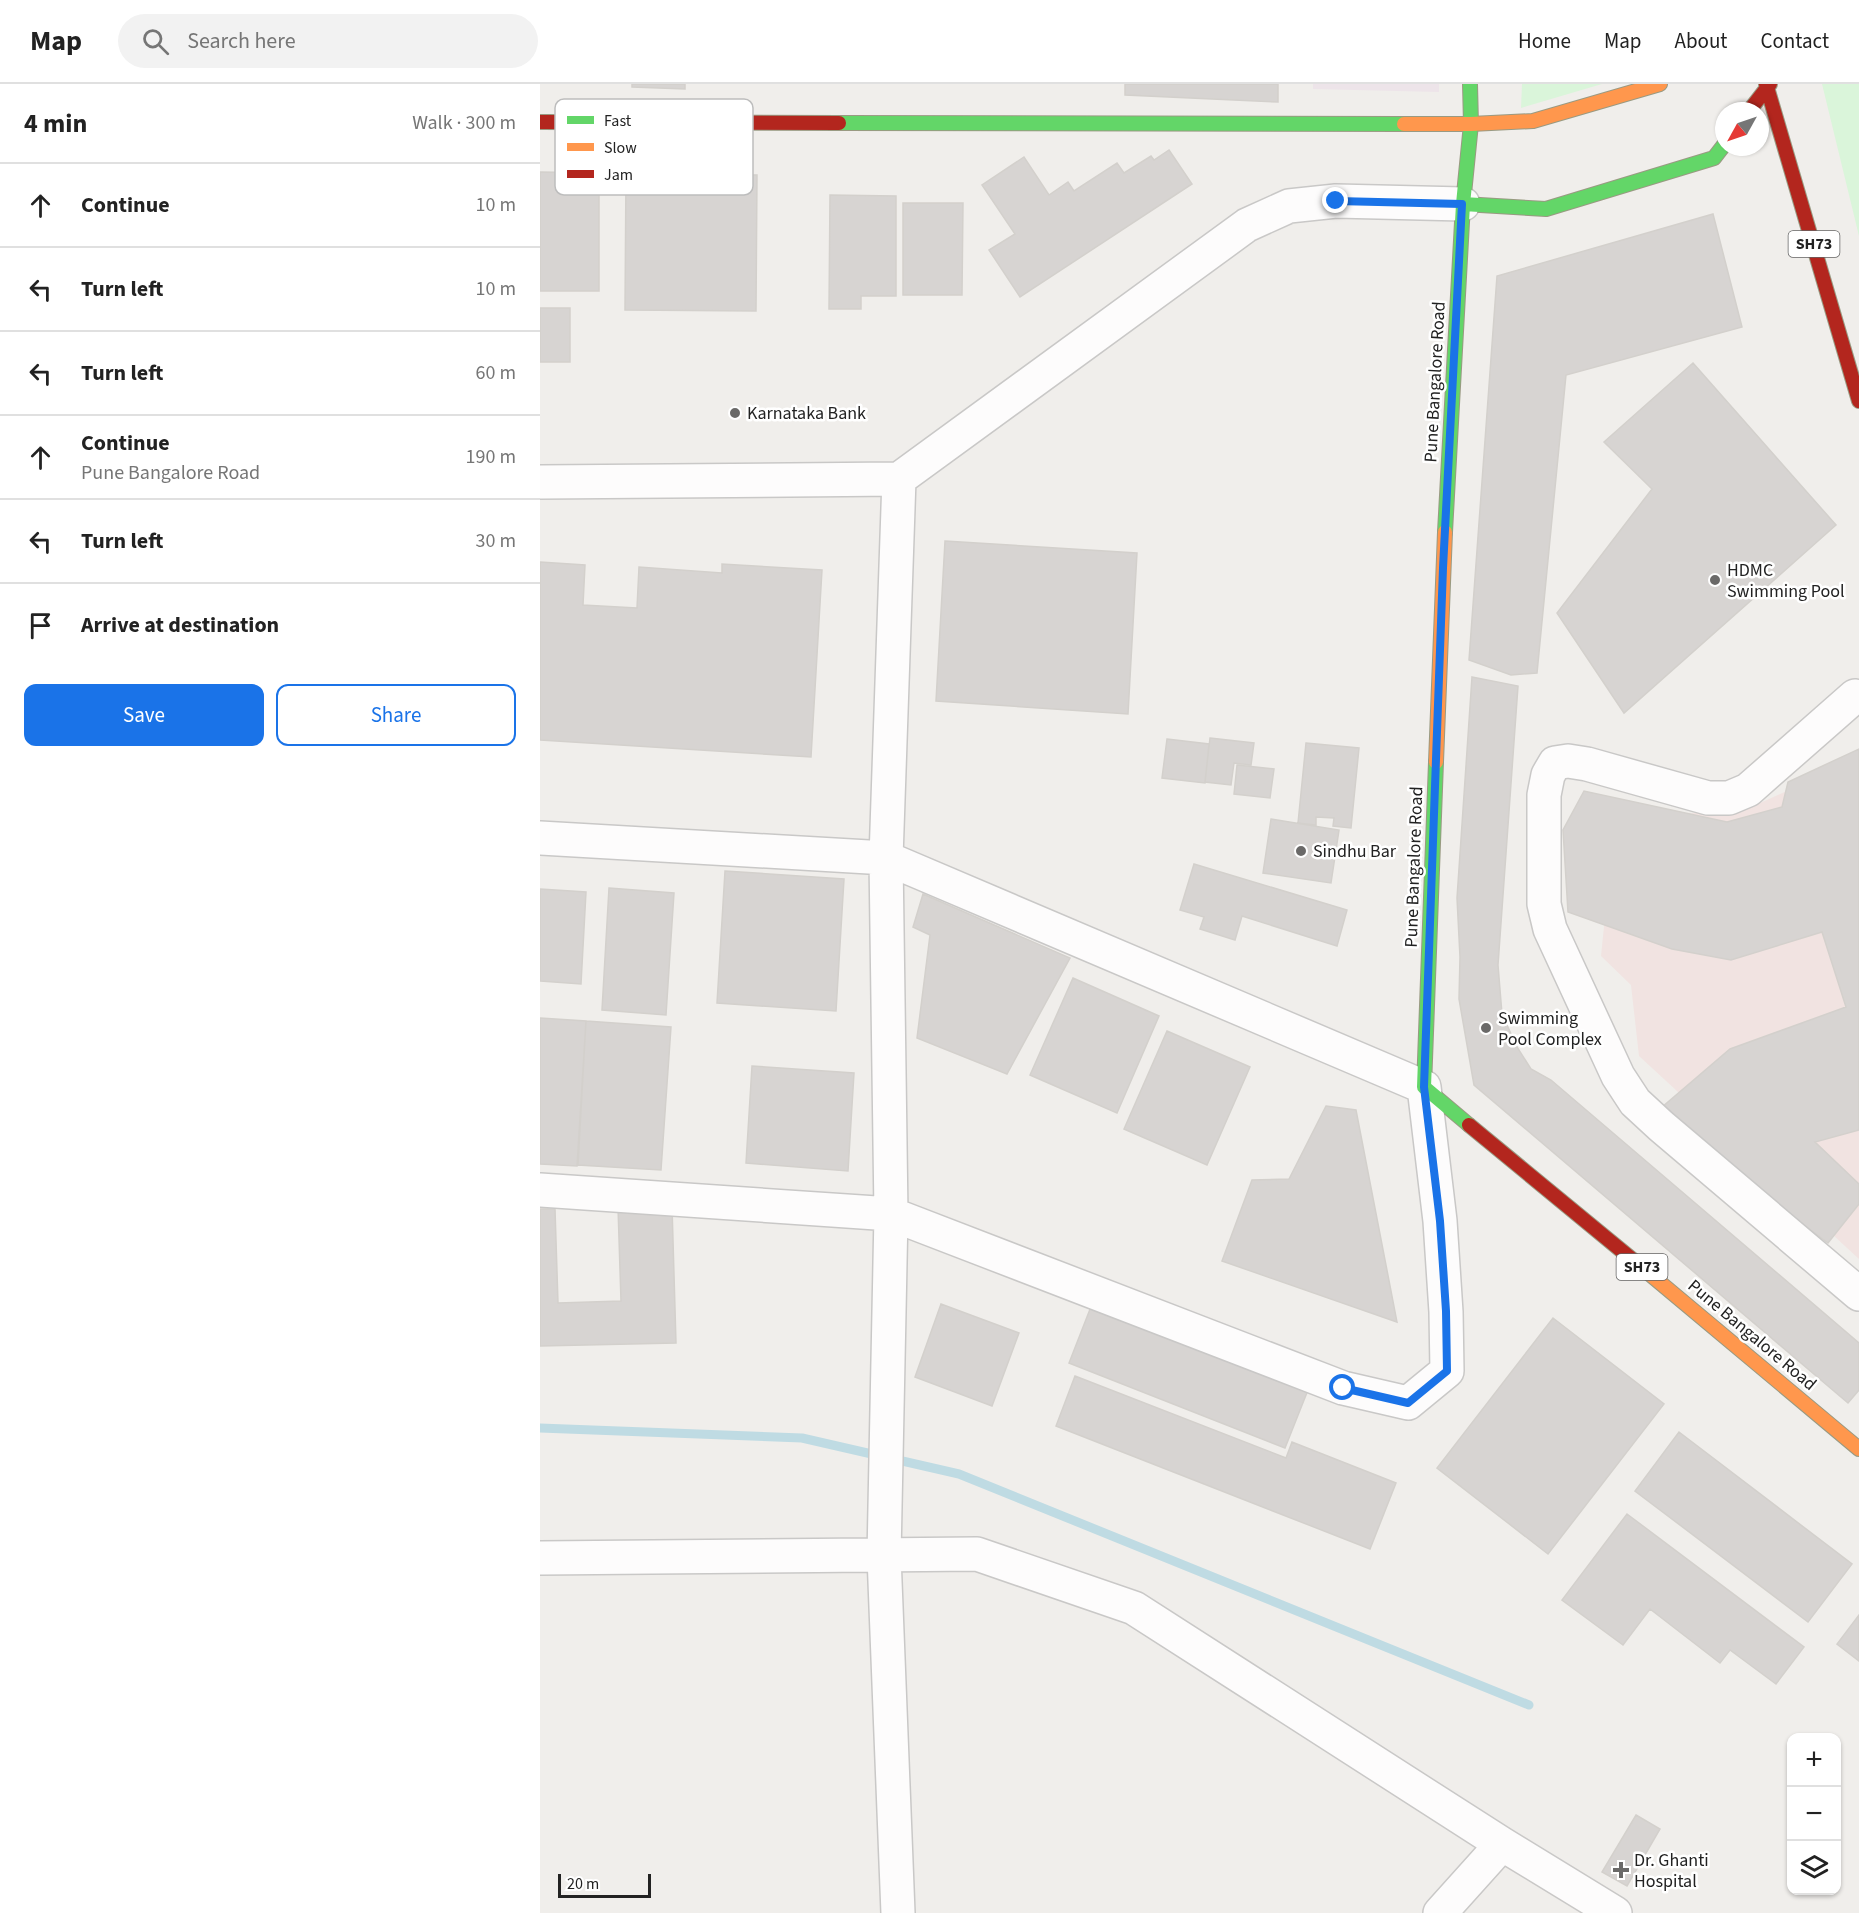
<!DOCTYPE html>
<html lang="en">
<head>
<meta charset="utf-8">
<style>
	body { margin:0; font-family:"Source Sans 3",sans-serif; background:#f2f2f2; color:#222 }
	.controls { position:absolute; right:18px; bottom:18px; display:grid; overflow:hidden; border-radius:12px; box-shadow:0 2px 4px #0004 }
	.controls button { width:54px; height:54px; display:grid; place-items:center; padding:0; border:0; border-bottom:2px solid #e0e0e0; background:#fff; color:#222; font:30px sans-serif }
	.compass { position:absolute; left:1175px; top:18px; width:54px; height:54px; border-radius:50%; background:#fff; box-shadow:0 2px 4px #0004; rotate:230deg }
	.scale { position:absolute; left:18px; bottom:15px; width:93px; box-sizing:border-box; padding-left:6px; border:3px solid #222; border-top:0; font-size:16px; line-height:21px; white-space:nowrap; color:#222; -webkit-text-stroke:4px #fff; paint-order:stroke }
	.stop { position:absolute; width:18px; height:18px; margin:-14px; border:4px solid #1a73e8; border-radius:50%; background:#fff }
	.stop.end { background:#1a73e8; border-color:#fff; box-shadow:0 2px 6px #0008 }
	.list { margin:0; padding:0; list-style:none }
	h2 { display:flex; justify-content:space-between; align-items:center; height:78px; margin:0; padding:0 24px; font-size:26px }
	h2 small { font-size:20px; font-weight:400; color:#767676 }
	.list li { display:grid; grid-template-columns:39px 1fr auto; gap:18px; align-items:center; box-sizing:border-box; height:84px; padding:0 24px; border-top:2px solid #e0e0e0 }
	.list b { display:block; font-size:22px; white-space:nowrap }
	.list p { margin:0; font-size:20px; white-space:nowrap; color:#767676 }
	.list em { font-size:20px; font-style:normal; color:#767676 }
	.actions { display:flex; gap:12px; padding:18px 24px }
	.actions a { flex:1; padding:14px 0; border:2px solid #1a73e8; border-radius:12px; text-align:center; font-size:21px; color:#1a73e8 }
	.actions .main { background:#1a73e8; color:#fff }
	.icon { flex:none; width:33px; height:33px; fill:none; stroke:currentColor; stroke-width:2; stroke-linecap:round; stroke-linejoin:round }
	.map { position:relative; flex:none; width:1319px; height:1829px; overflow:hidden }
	header { display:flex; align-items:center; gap:36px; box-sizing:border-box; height:84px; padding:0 30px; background:#fff; border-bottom:2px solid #e0e0e0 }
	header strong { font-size:28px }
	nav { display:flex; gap:33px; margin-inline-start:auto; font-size:21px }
	.search { width:420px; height:54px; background:#f2f2f2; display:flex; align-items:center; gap:15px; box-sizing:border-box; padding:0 21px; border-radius:33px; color:#767676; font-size:22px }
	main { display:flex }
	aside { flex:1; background:#fff }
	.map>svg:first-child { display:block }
	.commercial { fill:#f1e3e1 }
	.industrial { fill:#ede4e9 }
	.park { fill:#daf5da }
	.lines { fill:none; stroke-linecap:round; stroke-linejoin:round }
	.stream { stroke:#bfdbe3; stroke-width:9 }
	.building { fill:#d7d4d2; stroke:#d3d0cc; stroke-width:1.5 }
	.street-casing { stroke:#c9c8c7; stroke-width:36 }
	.fast-casing { stroke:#999a82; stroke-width:16 }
	.slow-casing { stroke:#999a82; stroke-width:16 }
	.jam-casing { stroke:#999a82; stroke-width:16 }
	.street { stroke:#fdfcfc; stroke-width:33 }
	.fast { stroke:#63d668; stroke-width:14 }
	.slow { stroke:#ff974d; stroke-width:14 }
	.jam { stroke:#b3261e; stroke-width:14 }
	.route { stroke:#1a73e8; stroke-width:8 }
	.poi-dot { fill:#6a6968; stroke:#fff; stroke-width:2 }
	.labels { text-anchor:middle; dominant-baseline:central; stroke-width:5; stroke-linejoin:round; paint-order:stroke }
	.shield { fill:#fff; stroke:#646464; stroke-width:1.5 }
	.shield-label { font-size:16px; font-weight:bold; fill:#222 }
	.street-label { font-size:18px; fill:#222; stroke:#fff }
	.poi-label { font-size:18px; fill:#222; stroke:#fff; text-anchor:start }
	.key { fill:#fff; stroke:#bdbdbd; stroke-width:1.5 }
	.key-label { font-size:16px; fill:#222 }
</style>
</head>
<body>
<header>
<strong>Map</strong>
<div class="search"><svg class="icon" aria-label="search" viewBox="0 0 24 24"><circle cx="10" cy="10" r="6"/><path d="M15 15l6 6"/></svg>Search here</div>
<nav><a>Home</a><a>Map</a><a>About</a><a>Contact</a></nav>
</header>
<main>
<aside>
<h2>4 min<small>Walk · 300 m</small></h2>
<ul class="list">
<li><svg class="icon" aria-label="ahead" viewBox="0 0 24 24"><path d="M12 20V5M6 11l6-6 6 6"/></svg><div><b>Continue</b></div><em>10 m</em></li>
<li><svg class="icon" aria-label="left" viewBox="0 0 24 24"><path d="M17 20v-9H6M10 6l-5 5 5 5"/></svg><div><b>Turn left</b></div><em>10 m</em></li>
<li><svg class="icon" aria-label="left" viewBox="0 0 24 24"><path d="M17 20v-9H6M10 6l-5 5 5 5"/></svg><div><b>Turn left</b></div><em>60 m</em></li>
<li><svg class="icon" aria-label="ahead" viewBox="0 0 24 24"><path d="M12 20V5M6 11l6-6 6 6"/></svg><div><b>Continue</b><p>Pune Bangalore Road</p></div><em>190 m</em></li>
<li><svg class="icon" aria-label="left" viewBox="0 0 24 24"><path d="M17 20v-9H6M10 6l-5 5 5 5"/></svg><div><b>Turn left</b></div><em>30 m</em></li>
<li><svg class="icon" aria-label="arrive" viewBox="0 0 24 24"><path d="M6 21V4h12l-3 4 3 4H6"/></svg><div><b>Arrive at destination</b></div></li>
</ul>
<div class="actions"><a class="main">Save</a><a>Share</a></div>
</aside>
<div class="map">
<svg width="1319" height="1829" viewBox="0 0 1319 1829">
	<rect width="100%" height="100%" fill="#f0eeeb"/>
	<path class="commercial" d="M1319,667V1175L1099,972L1091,901L1061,872L1075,735L1207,725L1293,686Z"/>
	<path class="industrial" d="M773,0H899V8L773,5Z"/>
	<path class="park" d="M982,0H1062L981,24Z
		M1282,0H1319V152Z"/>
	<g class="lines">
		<path class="stream" d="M0,1344L262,1354L419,1390L989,1621"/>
	</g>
	<path class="building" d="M92,0H145V5L92,3Z
		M585,0H738V18L585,11Z
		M629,66L652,100L480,213L449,166L475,150L442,101L484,73L509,111L528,98L534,107L577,79L584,89L611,72L614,76Z
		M0,88L59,89V207H0Z
		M86,89L217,91L216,227L85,226Z
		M290,111L356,112V212H321V225H289Z
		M363,119H423L422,211H363Z
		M1173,130L1202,243L1026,291L997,589L971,591L929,576L957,192Z
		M0,224H30V278H0Z
		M1153,279L1296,441L1084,629L1017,529L1112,405L1064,358Z
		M405,457L597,469L588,630L396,617Z
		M0,478L45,481L43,521L97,524L99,483L182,489V480L282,486L271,673L0,656Z
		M932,593L978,602L958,881L962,930L977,963L991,985L1011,996L1319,1259V1306L1308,1319L934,1001L919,915L920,873L917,814Z
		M670,654L714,659L711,681L694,679L691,701L665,698Z
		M627,655L669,660L665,699L622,694Z
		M766,659L819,664L811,744L793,742L794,734L776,733V741L758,739Z
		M1319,665V1046L1275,1058L1319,1100V1120L1288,1159L1114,1030L1190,965L1306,923L1282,848L1191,876L1132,865L1028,828L1023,746L1044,707L1187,738L1242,723L1248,698Z
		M697,681L734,685L730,714L694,710Z
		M731,735L799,746L791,799L723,789Z
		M654,780L807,826L797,862L702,832L695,856L660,845L664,833L640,826Z
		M185,787L304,795L296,927L177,919Z
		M69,804L134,809L126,931L62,926Z
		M0,805L46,808L41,900L0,897Z
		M383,810L530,874L467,990L377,954L390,851L373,843Z
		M533,894L619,932L577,1029L490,991Z
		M0,934L46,937L37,1082L0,1080Z
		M46,937L131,943L121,1086L38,1081Z
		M627,947L710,983L667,1081L584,1045Z
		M212,982L314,989L308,1087L206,1079Z
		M786,1022L816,1026L857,1238L682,1177L712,1096L749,1095Z
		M132,1122L136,1259L0,1262V1125H15L18,1219L81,1217L78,1123Z
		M554,1215L770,1301L745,1364L529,1279Z
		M401,1220L479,1249L452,1322L375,1293Z
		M1013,1234L1124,1320L1008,1470L897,1384Z
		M535,1292L746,1374L752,1358L856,1399L830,1465L516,1342Z
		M1139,1348L1312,1480L1268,1538L1095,1407Z
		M1087,1430L1264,1563L1236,1600L1190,1566L1180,1579L1110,1525L1083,1561L1022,1516Z
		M1319,1531V1577L1297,1560Z
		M1096,1731L1120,1745L1087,1802L1062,1788Z"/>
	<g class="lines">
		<g class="street-casing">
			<path id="street" d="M0,398L359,395L707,141L749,122L796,117L923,120
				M1315,612L1208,706L1189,714H1168L1047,680L1028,677L1015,679L1008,691L1004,711V820L1010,845L1078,992L1095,1018L1121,1042L1319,1210
				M0,754L346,774L884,1003L900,1137L906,1228L907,1287L868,1319L803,1304L351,1130L0,1106
				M0,1474L437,1470L594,1524L962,1760L1075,1829
				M358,1829L344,1472L351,1130L346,774L359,395
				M900,1829L962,1760"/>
		</g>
		<g class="fast-casing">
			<path id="fast" d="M299,39L864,40
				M923,120L1006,125L1174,74L1184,61
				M905,448L923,120L931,40L930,0
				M896,678L884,1003L929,1041"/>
		</g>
		<g class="slow-casing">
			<path id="slow" d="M864,40H931L993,37L1120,0
				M896,678L905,448
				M1105,1186L1319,1365"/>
		</g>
		<g class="jam-casing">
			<path id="jam" d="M1226,0L1319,317
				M1209,27L1230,0
				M0,38L299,39
				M929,1041L1105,1186"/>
		</g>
		<use href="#street" class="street"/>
		<use href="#fast" class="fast"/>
		<use href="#slow" class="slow"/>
		<use href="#jam" class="jam"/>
	</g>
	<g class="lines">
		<path class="route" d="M796,117L922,120L903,484L884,1003L900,1137L906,1227L907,1287L868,1319L803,1304"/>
	</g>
	<g class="poi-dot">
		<circle cx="195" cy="329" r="6"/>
		<circle cx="1175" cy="496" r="6"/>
		<circle cx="761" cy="767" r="6"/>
		<circle cx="946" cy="944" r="6"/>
		<path d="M1078 1777h6v6h6v6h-6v6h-6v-6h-6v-6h6z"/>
	</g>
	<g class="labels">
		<g class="shield">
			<rect x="1248.5" y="147" width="51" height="26" rx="4.5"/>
			<rect x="1076.5" y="1170" width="51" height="26" rx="4.5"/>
		</g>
		<g class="shield-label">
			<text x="1274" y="160">SH73</text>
			<text x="1102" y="1183">SH73</text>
		</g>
		<g class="street-label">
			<text transform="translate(895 298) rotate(-87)">Pune Bangalore Road</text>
			<text transform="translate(874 783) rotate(-88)">Pune Bangalore Road</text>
			<text transform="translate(1212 1251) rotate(40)">Pune Bangalore Road</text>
		</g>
		<g class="poi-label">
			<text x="207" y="329">Karnataka Bank</text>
			<text x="1187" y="486">HDMC<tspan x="1187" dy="21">Swimming Pool</tspan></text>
			<text x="773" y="767">Sindhu Bar</text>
			<text x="958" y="934">Swimming<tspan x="958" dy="21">Pool Complex</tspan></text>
			<text x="1094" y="1776">Dr. Ghanti<tspan x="1094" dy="21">Hospital</tspan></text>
		</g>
	</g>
	<rect x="15" y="15" width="198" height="96" rx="9" class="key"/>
	<rect x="27" y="32" width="27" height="8" fill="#63d668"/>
	<rect x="27" y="59" width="27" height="8" fill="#ff974d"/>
	<rect x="27" y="86" width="27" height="8" fill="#b3261e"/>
	<g class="key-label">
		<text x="64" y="42">Fast</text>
		<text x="64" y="69">Slow</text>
		<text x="64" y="96">Jam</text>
	</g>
</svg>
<div class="controls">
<button>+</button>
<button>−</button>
<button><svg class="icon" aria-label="layers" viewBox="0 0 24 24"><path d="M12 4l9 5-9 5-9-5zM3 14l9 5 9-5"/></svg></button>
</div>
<svg class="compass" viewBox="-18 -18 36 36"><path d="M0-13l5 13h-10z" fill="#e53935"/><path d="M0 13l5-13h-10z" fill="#767676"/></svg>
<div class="scale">20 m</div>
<div class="stop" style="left:803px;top:1304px"></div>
<div class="stop end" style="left:796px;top:117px"></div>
</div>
</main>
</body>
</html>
